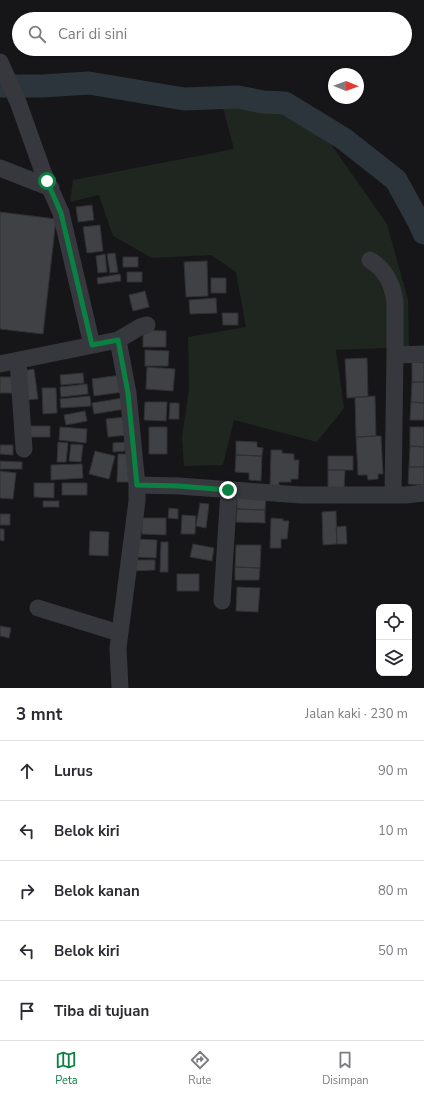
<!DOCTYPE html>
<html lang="id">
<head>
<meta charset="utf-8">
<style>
	body { margin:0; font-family:"Nunito Sans",sans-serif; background:#f2f2f3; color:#2b2b33 }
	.controls { position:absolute; right:12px; bottom:12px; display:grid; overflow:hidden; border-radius:8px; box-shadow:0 1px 3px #0004 }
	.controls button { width:36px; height:36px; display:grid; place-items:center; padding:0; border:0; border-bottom:1px solid #e1e1e2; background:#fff; color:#2b2b33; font:20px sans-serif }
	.compass { position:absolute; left:328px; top:68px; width:36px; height:36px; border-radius:50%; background:#fff; box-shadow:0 1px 3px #0004; rotate:91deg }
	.stop { position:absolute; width:12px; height:12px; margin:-9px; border:3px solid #0b8043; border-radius:50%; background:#fff }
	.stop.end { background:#0b8043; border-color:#fff; box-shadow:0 1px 4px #0008 }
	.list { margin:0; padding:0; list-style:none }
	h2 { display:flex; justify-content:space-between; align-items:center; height:52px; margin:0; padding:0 16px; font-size:17px }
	h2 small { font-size:13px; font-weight:400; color:#7c7c81 }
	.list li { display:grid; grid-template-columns:26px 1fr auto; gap:12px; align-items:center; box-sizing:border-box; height:60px; padding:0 16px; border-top:1px solid #e1e1e2 }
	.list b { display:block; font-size:15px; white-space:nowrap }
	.list em { font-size:13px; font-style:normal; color:#7c7c81 }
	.icon { flex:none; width:22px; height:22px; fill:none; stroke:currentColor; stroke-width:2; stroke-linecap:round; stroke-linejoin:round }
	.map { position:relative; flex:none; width:424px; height:688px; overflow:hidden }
	.search { position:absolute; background:#fff; box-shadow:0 1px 3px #0004; left:12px; right:12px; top:12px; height:44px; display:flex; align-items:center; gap:10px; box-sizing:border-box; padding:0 14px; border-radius:22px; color:#7c7c81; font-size:15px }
	.sheet { height:352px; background:#fff }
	nav { display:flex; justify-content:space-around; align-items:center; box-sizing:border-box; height:56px; border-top:1px solid #e1e1e2; background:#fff; font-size:11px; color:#7c7c81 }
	nav a { display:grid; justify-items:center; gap:2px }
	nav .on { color:#0b8043 }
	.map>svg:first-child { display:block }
	.green { fill:#1e261f }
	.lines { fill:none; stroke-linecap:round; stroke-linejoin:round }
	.river { stroke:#2c353c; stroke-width:23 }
	.building { fill:#404145; stroke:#303034 }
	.minor { stroke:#37383d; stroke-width:17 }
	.route { stroke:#0b8043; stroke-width:5 }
</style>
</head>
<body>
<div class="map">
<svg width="424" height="688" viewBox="0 0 424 688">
	<rect width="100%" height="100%" fill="#161618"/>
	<path class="green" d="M218,89L302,103L387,224L408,300L409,347L336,350L344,408L317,442L234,420L223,465L184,466L182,437L189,389L188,337L246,327L236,272L211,255L152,258L113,236L99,195L70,202L73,180L234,149Z"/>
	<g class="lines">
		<path class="river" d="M0,86H43L89,83L184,99L238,97L263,102L285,103L344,139L396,180L419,222L424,233"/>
	</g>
	<path class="building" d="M92,205L94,220L78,222L76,207Z
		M0,212L56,219L43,334L0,329Z
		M100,225L103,251L87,253L83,227Z
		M115,253L118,272L110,273L107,254Z
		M105,254L107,272L98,273L96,256Z
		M123,257H138V267H123Z
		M207,261L208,296L186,297L184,262Z
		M127,272H142V282H127Z
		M120,274L121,281L98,284L97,278Z
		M211,278H226V293H211Z
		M145,291L149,307L133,311L129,295Z
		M216,298L217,313L190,314L189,300Z
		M222,313H238V325H223Z
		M143,330L166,331V347H143Z
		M145,350L169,351L168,366H145Z
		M367,358L368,397L347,398L345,359Z
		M412,362L424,363V382H412Z
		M147,367L175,369L173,391L146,389Z
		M34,369L38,399L26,400L22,371Z
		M83,373L84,383L61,385L60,375Z
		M121,375L123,392L94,396L92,379Z
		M0,377H16V393H0Z
		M412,382H424V403L411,402Z
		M87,384L88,394L61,397L60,387Z
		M42,388H56L57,413L43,414Z
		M90,396L91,406L61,408L60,399Z
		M375,396L376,436L356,437L355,397Z
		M123,398L125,409L94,414L92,403Z
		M145,402H167L166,421L144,420Z
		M411,402L424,403V420H410Z
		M170,403H179V419H169Z
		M85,411L87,421L66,425L64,415Z
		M126,417L128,435L108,437L106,419Z
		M29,426H50V437H29Z
		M60,427L87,429L86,443L59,440Z
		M149,427H167V454H149Z
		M410,427H424V447L410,446Z
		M376,436H381L383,474H378V479L368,480L367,475H358L356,437Z
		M236,441L257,442V447L263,448L262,456L236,455Z
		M58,442L68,443L66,462H57Z
		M125,442V451L113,452V443Z
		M71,444L83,445L81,462L69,461Z
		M0,445H13V455L0,454Z
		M410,446L424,447V467H409Z
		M271,450H282V453L294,454V460H299L298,479H291V482H279V488H270Z
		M95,451L115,456L109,479L89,474Z
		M118,454H132L131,482H117Z
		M236,455L262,456L261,481L249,480V473L235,472Z
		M328,456H353V470H328Z
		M0,461L22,462V469H0Z
		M82,464L83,478L51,480V465Z
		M409,467H424V485L408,484Z
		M328,470H345L344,490H328Z
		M0,471L16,473L13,499L0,498Z
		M34,483H54V498L34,497Z
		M62,483H87V495H62Z
		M237,497L266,498L265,510L237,509Z
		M43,501H59V507H43Z
		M200,503L209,504L206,528L196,526Z
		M169,508L178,509V519L168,518Z
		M237,509L265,510V523L236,522Z
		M336,511L337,544L323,545L322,512Z
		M0,514H10V525H0Z
		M182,515L196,516L195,534H181Z
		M142,518H166V535L142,534Z
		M271,518L283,519V521H289L287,539H281V548H270Z
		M346,526L347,544H337L336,527Z
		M0,529H4V541L0,540Z
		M90,531L109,532L108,556L89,555Z
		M136,539L157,540L156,558L135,557Z
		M161,542H168V572H160Z
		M193,544L214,548L212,561L190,557Z
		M236,545H261L260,568L235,567Z
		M132,560H155V570L132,571Z
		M235,567L260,568L259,580H235Z
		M177,574H199V591H177Z
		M237,587L260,588L258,612L236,611Z
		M0,626L11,628L9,638L0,636Z"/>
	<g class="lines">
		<path class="minor" d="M0,62L18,102L43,172L61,213L92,345
			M0,168L51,188
			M370,260C385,269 393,285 395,302V355L424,354
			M118,340L140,327L147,325
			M18,361L24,449
			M0,364L118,340L128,393L137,485L179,486L300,495H406L424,493
			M393,495L395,355
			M222,601L229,490
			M38,608L119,633
			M120,688L118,648L137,501V485"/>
	</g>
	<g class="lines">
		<path class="route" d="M47,181L61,213L92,345L118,340L128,393L137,485L179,486L228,490"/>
	</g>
</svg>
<div class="controls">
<button><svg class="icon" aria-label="locate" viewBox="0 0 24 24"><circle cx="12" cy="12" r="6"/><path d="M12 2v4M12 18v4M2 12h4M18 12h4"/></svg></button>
<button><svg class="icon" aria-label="layers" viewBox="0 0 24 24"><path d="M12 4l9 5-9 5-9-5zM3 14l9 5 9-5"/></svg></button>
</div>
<svg class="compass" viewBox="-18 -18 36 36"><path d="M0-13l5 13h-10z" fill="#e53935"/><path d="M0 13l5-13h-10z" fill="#7c7c81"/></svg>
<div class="stop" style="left:47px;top:181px"></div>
<div class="stop end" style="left:228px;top:490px"></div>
<div class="search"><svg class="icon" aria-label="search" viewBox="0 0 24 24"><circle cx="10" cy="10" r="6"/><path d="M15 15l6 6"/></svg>Cari di sini</div>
</div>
<section class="sheet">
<h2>3 mnt<small>Jalan kaki · 230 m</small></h2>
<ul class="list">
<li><svg class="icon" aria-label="ahead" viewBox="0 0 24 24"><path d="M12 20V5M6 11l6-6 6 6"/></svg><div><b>Lurus</b></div><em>90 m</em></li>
<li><svg class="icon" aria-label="left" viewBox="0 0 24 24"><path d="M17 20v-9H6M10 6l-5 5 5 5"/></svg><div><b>Belok kiri</b></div><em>10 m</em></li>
<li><svg class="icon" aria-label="right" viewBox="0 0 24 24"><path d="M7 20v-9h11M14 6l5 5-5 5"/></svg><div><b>Belok kanan</b></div><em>80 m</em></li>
<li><svg class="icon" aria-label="left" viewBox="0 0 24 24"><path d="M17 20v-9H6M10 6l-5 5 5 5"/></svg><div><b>Belok kiri</b></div><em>50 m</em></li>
<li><svg class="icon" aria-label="arrive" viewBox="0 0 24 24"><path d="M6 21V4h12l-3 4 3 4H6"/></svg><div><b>Tiba di tujuan</b></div></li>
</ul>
</section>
<nav>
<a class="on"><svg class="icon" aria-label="map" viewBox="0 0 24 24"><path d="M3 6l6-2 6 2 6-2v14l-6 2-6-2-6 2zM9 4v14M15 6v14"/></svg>Peta</a>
<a><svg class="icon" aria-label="directions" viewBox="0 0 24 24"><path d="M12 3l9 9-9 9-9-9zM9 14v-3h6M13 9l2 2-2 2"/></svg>Rute</a>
<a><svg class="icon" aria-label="saved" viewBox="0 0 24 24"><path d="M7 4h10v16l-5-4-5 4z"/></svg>Disimpan</a>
</nav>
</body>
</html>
